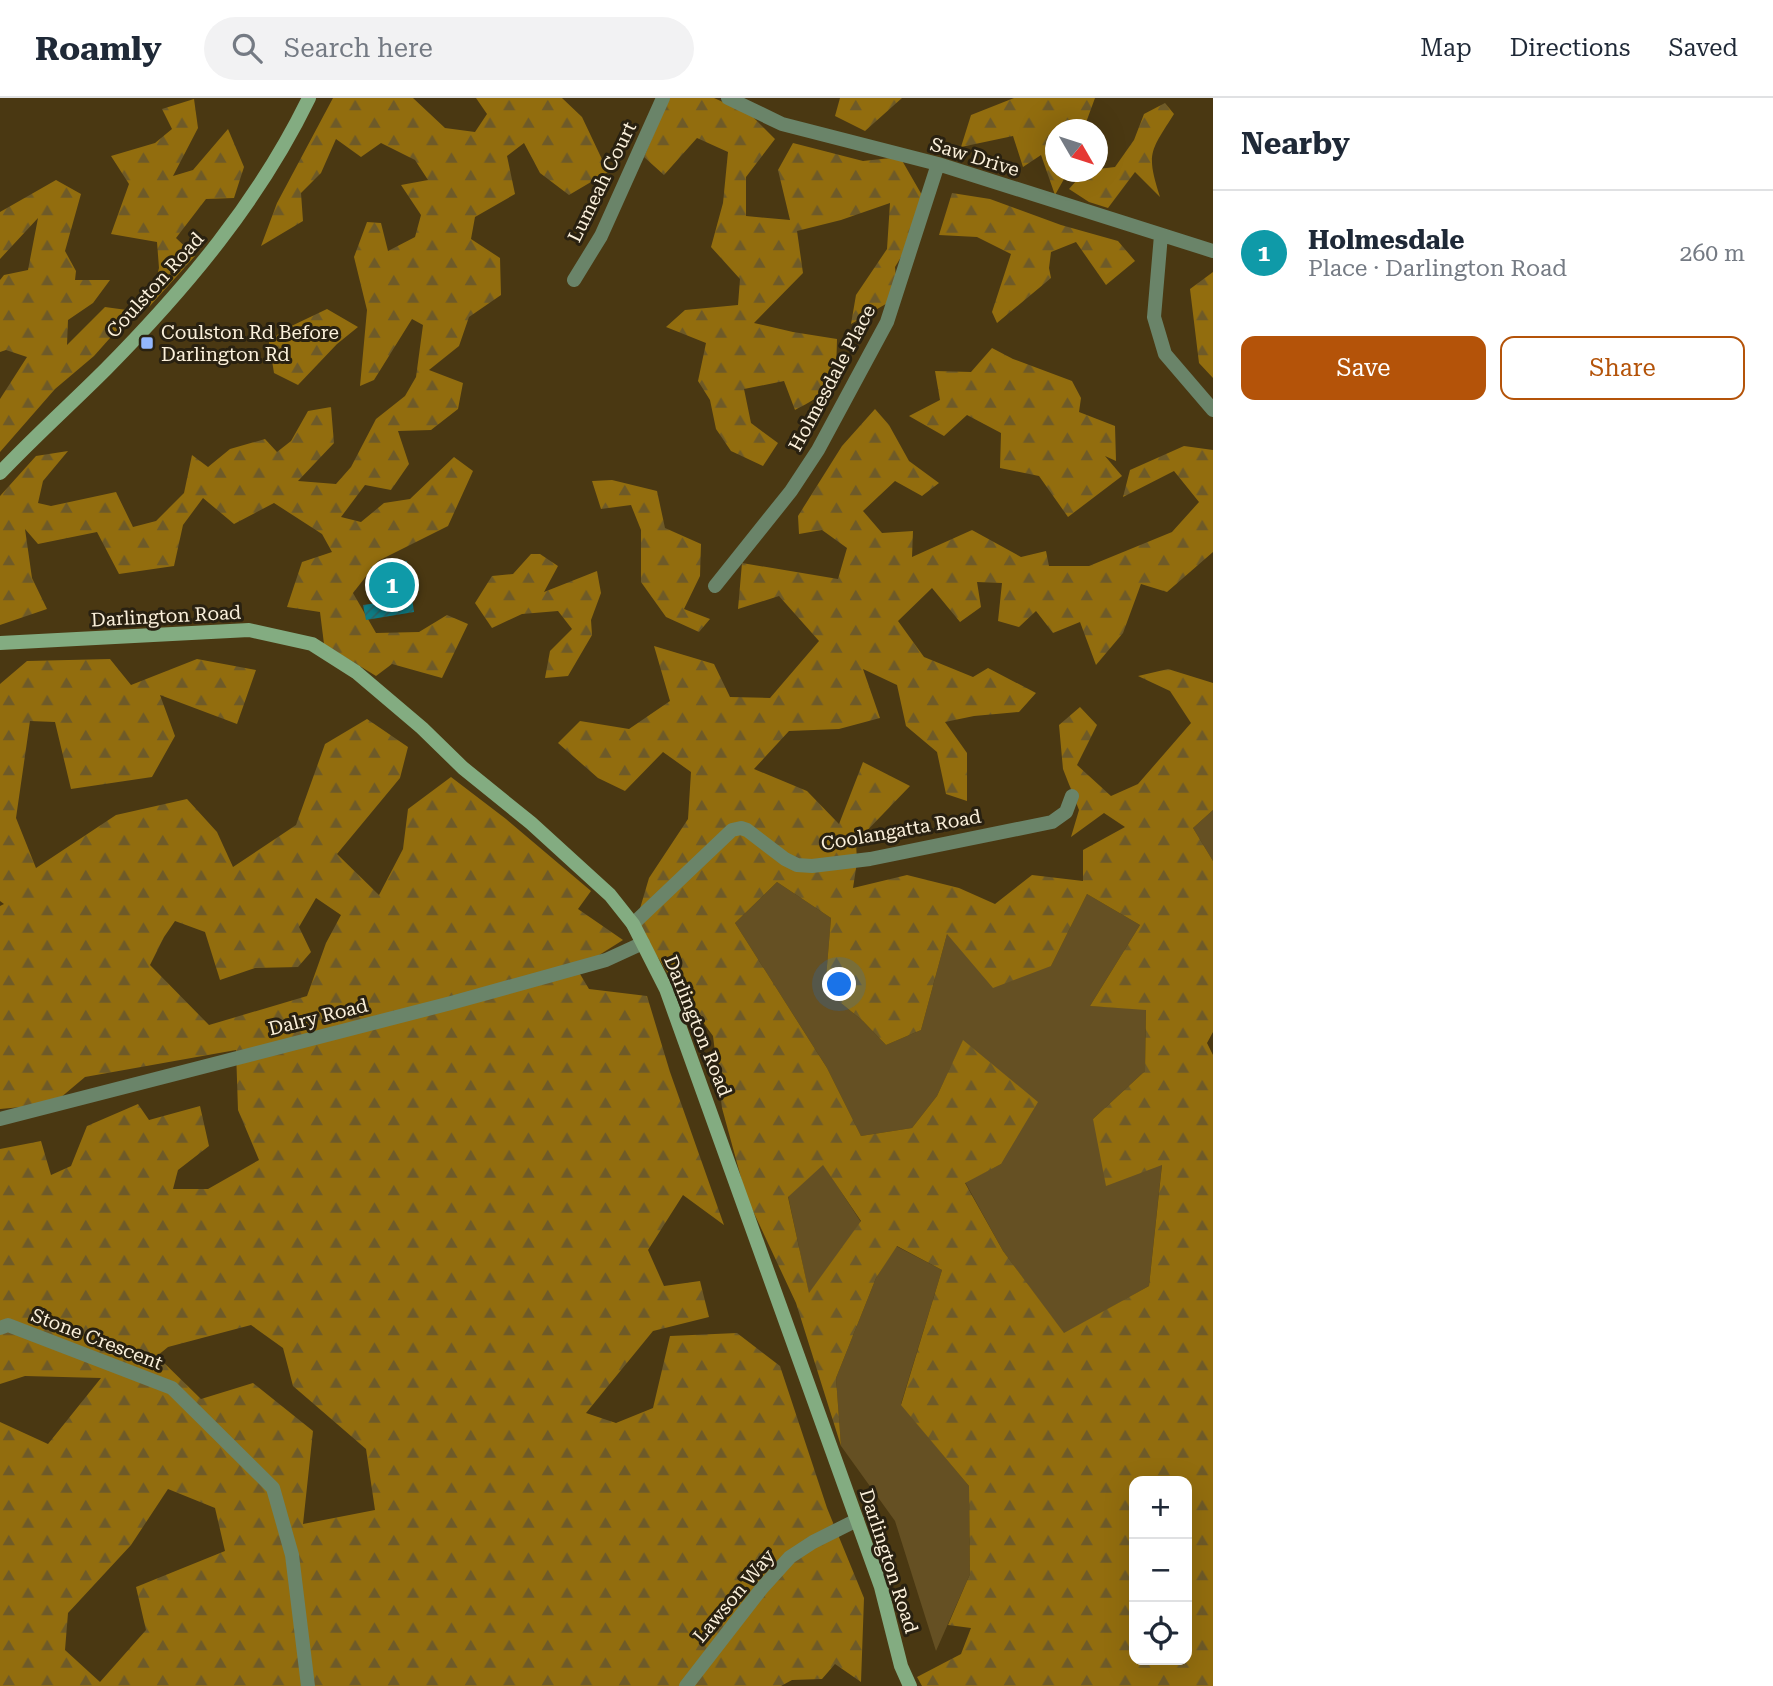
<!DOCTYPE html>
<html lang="en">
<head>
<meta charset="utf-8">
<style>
	body { margin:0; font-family:"Roboto Serif",serif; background:#f2f2f3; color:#1f2937 }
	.controls { position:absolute; right:21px; bottom:21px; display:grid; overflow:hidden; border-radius:14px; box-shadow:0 7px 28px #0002 }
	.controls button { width:63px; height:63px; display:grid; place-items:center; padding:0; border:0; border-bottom:2px solid #e0e1e3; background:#fff; color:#1f2937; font:35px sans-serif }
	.compass { position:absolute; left:1045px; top:21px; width:63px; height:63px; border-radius:50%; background:#fff; box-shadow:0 7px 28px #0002; rotate:129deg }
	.you { position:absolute; left:840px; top:887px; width:24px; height:24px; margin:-18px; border:5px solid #fff; border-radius:50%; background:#1a73e8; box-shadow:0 0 0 10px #1a73e833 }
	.badge { display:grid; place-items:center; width:46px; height:46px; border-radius:50%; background:#b45309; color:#fff; font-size:23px; font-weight:700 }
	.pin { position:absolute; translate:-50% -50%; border:4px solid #fff; box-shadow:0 2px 7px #0006 }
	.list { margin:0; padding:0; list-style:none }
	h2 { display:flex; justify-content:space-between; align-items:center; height:91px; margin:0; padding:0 28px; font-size:30px }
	h2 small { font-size:23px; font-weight:400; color:#747a83 }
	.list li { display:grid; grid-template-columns:46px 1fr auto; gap:21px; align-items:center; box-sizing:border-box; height:126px; padding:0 28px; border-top:2px solid #e0e1e3 }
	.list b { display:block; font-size:26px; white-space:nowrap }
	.list p { margin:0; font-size:23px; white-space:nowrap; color:#747a83 }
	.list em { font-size:23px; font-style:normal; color:#747a83 }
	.actions { display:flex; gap:14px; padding:21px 28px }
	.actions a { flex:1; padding:16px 0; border:2px solid #b45309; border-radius:14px; text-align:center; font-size:24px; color:#b45309 }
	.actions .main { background:#b45309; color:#fff }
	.icon { flex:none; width:38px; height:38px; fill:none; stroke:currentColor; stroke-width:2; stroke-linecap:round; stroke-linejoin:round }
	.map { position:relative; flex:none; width:1213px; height:1588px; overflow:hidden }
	header { display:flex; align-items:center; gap:42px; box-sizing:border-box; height:98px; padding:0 35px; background:#fff; border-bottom:2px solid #e0e1e3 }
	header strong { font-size:33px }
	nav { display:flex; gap:38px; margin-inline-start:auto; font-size:24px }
	.search { width:490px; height:63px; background:#f2f2f3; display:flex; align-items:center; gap:18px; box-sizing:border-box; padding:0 24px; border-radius:38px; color:#747a83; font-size:26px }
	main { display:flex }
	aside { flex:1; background:#fff }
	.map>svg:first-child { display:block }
	.grass { fill:#655023 }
	.forest { fill:url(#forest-firs); fill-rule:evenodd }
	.building { fill:url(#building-hatch) }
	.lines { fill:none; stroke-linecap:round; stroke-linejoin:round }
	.street { stroke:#6a8469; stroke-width:14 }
	.secondary { stroke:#83ac81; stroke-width:14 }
	.poi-dot { fill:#93b7fd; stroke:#292111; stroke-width:2.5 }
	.labels { text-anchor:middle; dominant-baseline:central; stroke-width:6; stroke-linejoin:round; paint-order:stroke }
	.street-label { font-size:19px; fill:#fbf0db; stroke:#292111 }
	.poi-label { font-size:19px; fill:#fbf0db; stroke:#292111; text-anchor:start }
</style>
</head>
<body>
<header>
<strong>Roamly</strong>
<div class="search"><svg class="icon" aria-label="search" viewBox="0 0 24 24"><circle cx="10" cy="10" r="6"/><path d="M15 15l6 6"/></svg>Search here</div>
<nav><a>Map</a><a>Directions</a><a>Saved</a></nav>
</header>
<main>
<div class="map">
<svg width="1213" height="1588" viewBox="0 0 1213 1588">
	<defs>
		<pattern id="forest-firs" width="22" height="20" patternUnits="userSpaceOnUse" patternTransform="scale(1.75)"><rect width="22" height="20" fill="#926d0e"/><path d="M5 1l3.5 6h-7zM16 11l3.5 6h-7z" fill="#6e5a28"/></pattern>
		<pattern id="building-hatch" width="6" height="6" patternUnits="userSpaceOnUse" patternTransform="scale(1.75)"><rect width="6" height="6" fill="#0e7c84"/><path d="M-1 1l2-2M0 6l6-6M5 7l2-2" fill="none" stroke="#2c6263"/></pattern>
	</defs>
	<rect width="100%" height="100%" fill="#4a3812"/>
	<path class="grass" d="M1213,712V763L1193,730Z
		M777,784L831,820L825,892L863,923L886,947L921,932L947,836L1051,868L1087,796L1140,827L1090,908L1146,911L1145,973L1093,1021L1162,1066L1149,1188L1064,1236L1003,1153L965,1084L1001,1066L963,943L937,998L912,1030L861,1038L827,970L735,825Z
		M823,1066L861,1124L809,1196L788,1098Z
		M896,1148L942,1172L901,1306L969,1388L970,1476L936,1553L895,1423L841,1348L836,1280L876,1180Z"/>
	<path class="forest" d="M333,0H413L445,30L475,34L487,16L476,0H562L582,19L608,74L569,97L540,75L524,45L507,58L515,96L475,119L471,141L500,160L501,197L469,219L459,248L429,272L463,285L458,311L431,332L398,333L409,366L391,392L365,387L341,419L361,424L384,405L410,401L454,359L473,373L448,428L378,463L353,495L376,535L419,534L447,517L468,526L442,580L392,566L376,578L324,546L320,514L287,509L302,464L332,454L322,436L274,405L234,426L203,400L183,427L174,468L119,476L97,434L38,446L25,431L32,480L47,511L0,527V398L36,358L68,353L43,383L38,405L51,408L116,394L133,429L156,423L184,395L192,357L208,369L230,351L265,341L277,354L291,343L308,313L331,309L334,345L298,383L336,386L351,369L376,321L405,298L416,279L423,227L412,221L374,282L360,288L367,212L354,159L367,124L381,125L388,153L415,139L421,117L401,87L428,82L415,62L381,45L361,59L336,41L321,75L301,95L303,123L261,148L277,105Z
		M669,0H714L750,16L775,41L746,79V118L790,122L778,72L793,45L863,63L900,59L930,111L895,169L898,199L851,226L856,197L887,151L890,105L841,122L797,133L803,175L754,225L793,234L837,241C836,286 836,291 795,312L784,283L744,291L751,325L778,345L763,368L731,353L716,331L710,302L698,283L706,245L666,229L685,212L738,207L740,181L711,149L723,105L728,54L697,40L664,77L644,59Z
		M840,0H902L865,33L835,18Z
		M1014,0H1095L1084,30L1056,32L1055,37L1050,38L1055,45L1056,74H1068L1055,97L1041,57L1023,69L1013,38L961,49L971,17Z
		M194,1L198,30L173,78L193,72L228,31L244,69L234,100L206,101L176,140L195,158L149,209L159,170L157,144L111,136L129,86L111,58L155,45L172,31L162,11Z
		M1165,5L1174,16C1150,54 1146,55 1160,99L1135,74L1108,110L1089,104L1069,91L1084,74H1098V71L1115,69L1134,42L1144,16Z
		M56,82L81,96L65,153L76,173L75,182H110L93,205L68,222L67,247L105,209L134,213L94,258L55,291L0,354V301L27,259L6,252L0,254V182L4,177L28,172L38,120L0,161V114Z
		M952,95L990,101L1061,127L1118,143L1135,163L1106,187L1076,144L1051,154L1049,170L1051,180L997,225L992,214L1011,156L977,139L939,137Z
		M1213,174V280L1199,265L1190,191Z
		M327,211L358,229L337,246L298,287L274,275L269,244L283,232Z
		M992,250L1013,261L1072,283L1081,300L1079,314L1115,328L1116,363L1105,358L1122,378L1068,419L1039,378L1000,370L1001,335L967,317L944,338L909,318L940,302L935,273L971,274Z
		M875,311L889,327L909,363L939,385L922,398L895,383L863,413L882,435L913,433L912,459L972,432L1021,459L1046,453L1049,468H1089L1172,434L1199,404L1174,373L1123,399L1130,372L1184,348L1213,352V454L1167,494L1141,486L1123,535L1096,567L1080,524L1053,535L1036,513L1019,529L998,523L1002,485L977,484L981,509L960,524L932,490L898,523L924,559L973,579L988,570L1036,595L1019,614L974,618L945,624L967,655V703L946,696L937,654L906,628L897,587L863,571L880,620L839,631L789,633L754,671L807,693L839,726L863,664L910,688L856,744L857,764L853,790L907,777L959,790L995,806L1032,777L1083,783V752L1125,729L1104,715L1071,739L1079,712L1063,671L1059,627L1080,609L1097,627L1077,667L1111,698L1138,686L1191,625L1170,593L1138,578L1168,571L1213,585V712L1193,730L1213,763V934L1207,945L1213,957V1588H922L917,1579L961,1556L971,1530L948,1527L970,1476L969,1388L901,1307L942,1172L897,1148L876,1180L836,1280L841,1348L796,1205L746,1098L722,1010L713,938L665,871L636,824L649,780L688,721L691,674L663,654L625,693L598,680L558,645L580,623L629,631L670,603L654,548L714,566L730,599L770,600L819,543L779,498L738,511L742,465L838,481L847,450L822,432L799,436L798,418L842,348ZM777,784L831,820L825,892L863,923L886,947L921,932L947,836L993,890L1051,868L1087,796L1140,827L1090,908L1146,912L1145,973L1093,1021L1106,1088L1162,1067L1149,1188L1064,1235L1003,1153L965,1085L1001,1066L1038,1004L963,942L937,998L912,1030L861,1038L827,970L735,825ZM823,1067L861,1123L809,1195L788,1099ZM1134,1383H1187V1562H1134Z
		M612,382L657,393L665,430L701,446L700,478L684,511L710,521L699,534L666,519L641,484V432L631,407L601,411L592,383Z
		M531,456H540L558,468L544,494L597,473L601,495L591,522L592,537L568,578L545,580L550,553L572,531L558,513L522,516L492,530L475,505L492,478L513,476Z
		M110,561L131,587L197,561L256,572L237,626L160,597L175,638L152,679L71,691L55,624L30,623L16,720L36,770L116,717L187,701L217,734L233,769L296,727L325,646L367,621L408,649L400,680L337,756L379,797L403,751L408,711L451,679L506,721L591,793L578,811L623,842L577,871L589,891L647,898L670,974L724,1127L683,1097L648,1152L664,1188L700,1183L709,1219L653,1233L586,1315L616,1325L653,1310L670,1238L737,1235L780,1268L827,1410L864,1500L861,1584L835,1566L822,1581L792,1582L781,1588H0V1324L48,1346L101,1280L25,1278L0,1286V1051L41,1043L51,1077L71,1068L87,1028L138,1006L149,1022L200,1008L209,1048L178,1072L173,1091H208L259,1062L238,1012L236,952L85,979L53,1006L0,1011V808L4,806L0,803V586L27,563ZM316,800L341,817L326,845L307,898L209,927L150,867L164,839L175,823L205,834L220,882L255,870L298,869L311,854L299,829ZM251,1227L283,1250L293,1288L366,1351L375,1412L303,1426L313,1333L253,1285L201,1301L157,1258L168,1249ZM168,1391L215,1410L225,1453L136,1489L146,1532L100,1584L65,1552L68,1515L131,1447Z"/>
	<path class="building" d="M398,462L401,465L407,463L414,514L366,522L363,507L377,505L371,469Z"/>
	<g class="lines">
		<path class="street" d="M728,0L782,26L938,66L1213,153
			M1161,137L1154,219L1165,256L1213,312
			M574,182L601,138L663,0
			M715,488L791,393L818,352L887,224L938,66
			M633,826L732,732L741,730L747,732L785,761L797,767L812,768L870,761L1052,724L1066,714L1072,698
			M0,1021L451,905L606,862L643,845
			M0,1230L8,1227L172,1290L273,1390L292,1457L308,1588
			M686,1588L762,1490L790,1459L813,1444L857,1422"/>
		<path class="secondary" d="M0,375C34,339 71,306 106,271C186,190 259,103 309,0
			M0,545L249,532L312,546L356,574L422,630L463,670L531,725L610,797L633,826L666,891L881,1489L901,1568L910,1588"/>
	</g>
	<rect class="poi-dot" x="140" y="238" width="14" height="14" rx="3.5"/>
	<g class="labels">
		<g class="street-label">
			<text transform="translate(975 59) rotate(17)">Saw Drive</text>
			<text transform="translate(602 84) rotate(-64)">Lumeah Court</text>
			<text transform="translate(155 187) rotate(-48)">Coulston Road</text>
			<text transform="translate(832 280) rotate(-62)">Holmesdale Place</text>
			<text transform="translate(166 518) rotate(-3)">Darlington Road</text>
			<text transform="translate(901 732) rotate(-10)">Coolangatta Road</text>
			<text transform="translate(318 919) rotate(-14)">Dalry Road</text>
			<text transform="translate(698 928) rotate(68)">Darlington Road</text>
			<text transform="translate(97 1241) rotate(21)">Stone Crescent</text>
			<text transform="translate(889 1463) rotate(72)">Darlington Road</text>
			<text transform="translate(734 1498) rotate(-50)">Lawson Way</text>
		</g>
		<g class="poi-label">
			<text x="161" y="234">Coulston Rd Before<tspan x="161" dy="22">Darlington Rd</tspan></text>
		</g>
	</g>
</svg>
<div class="controls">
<button>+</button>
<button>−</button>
<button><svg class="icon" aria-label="locate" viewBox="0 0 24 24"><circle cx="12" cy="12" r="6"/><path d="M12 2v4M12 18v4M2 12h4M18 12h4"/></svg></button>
</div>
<svg class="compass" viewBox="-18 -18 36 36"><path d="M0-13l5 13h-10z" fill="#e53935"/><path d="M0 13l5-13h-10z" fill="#747a83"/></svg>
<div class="you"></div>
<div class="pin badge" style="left:392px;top:487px;background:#0f9aa8">1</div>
</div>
<aside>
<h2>Nearby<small></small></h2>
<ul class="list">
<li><span class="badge" style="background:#0f9aa8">1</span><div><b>Holmesdale</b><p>Place · Darlington Road</p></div><em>260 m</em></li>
</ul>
<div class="actions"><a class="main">Save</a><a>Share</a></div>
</aside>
</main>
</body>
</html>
